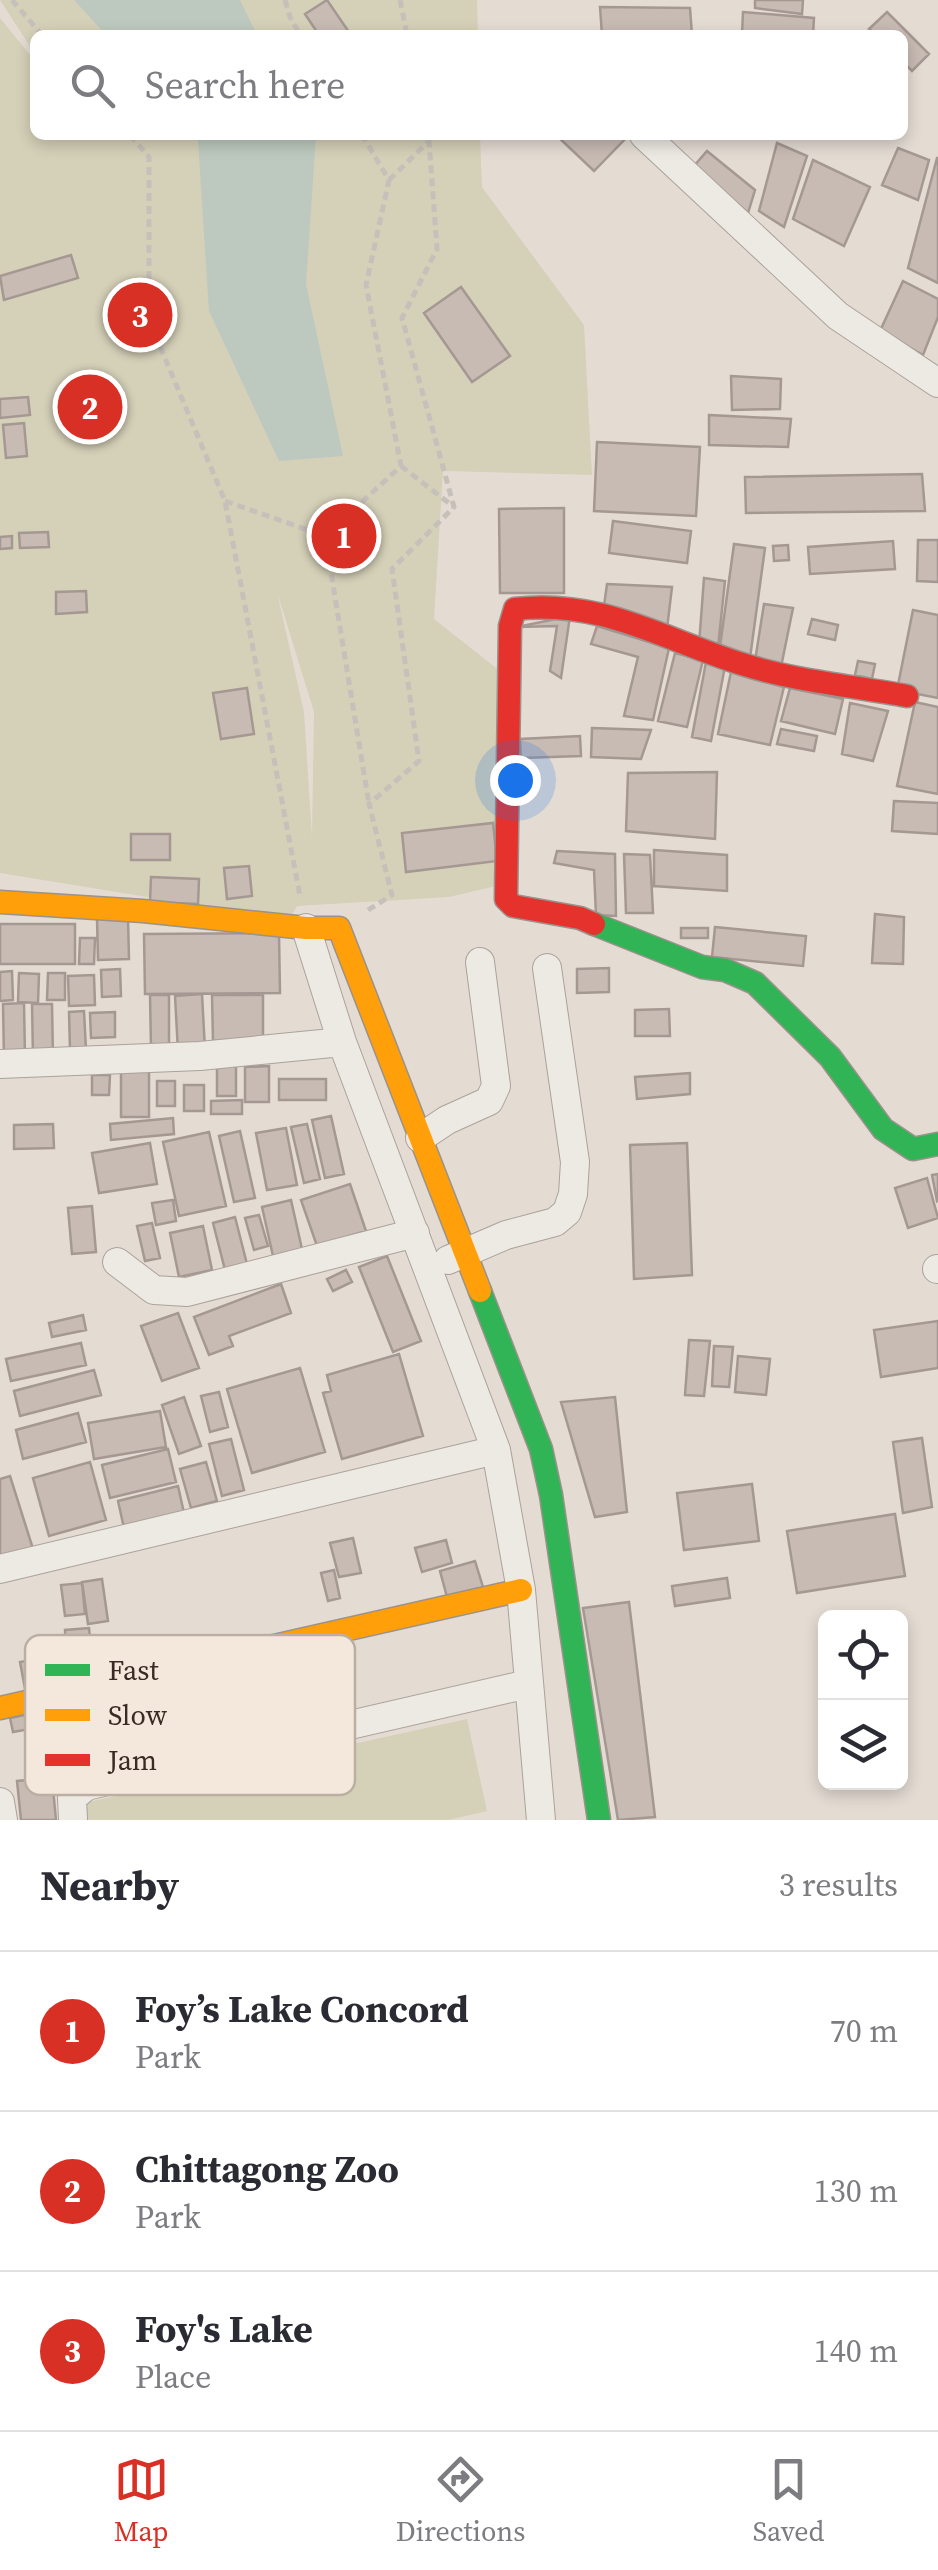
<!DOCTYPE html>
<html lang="en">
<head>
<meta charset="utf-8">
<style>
	body { margin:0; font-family:"Source Serif 4",serif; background:#f2f2f3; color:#2b2b33 }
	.controls { position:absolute; right:30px; bottom:30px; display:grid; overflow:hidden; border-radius:15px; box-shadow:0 5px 15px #0003 }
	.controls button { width:90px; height:90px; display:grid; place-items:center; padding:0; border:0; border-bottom:2px solid #e1e1e2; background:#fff; color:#2b2b33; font:50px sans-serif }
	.you { position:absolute; left:515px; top:780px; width:35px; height:35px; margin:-25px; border:8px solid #fff; border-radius:50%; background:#1a73e8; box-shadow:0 0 0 15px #1a73e833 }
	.badge { display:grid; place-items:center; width:65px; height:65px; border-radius:50%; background:#d93025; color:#fff; font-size:32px; font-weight:700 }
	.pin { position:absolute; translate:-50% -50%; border:5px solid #fff; box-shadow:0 2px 10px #0006 }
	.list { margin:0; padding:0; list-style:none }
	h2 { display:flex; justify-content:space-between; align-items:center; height:130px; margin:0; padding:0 40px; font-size:42px }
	h2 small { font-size:32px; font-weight:400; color:#7c7c81 }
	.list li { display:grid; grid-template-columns:65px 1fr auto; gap:30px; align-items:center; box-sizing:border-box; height:160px; padding:0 40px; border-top:2px solid #e1e1e2 }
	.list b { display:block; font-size:38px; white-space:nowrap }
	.list p { margin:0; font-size:32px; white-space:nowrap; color:#7c7c81 }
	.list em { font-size:32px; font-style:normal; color:#7c7c81 }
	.icon { flex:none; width:55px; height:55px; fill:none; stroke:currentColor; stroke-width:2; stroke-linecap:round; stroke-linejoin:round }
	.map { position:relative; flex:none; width:938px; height:1820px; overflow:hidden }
	.search { position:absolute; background:#fff; box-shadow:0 5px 15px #0003; left:30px; right:30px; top:30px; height:110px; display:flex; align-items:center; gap:25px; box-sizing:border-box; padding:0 35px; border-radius:15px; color:#7c7c81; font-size:38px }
	.sheet { height:610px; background:#fff }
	nav { display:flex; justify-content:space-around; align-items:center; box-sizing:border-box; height:140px; border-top:2px solid #e1e1e2; background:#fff; font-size:28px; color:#7c7c81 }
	nav a { display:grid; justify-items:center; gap:5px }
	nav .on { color:#d93025 }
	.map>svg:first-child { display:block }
	.green { fill:#d5d0b8; fill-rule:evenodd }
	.water { fill:#bdc9bf }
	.building { fill:#c8bbb4; stroke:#a59892; stroke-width:2.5 }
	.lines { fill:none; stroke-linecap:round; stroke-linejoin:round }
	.street-casing { stroke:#aaa29b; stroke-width:30 }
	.fast-casing { stroke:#9a928b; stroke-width:25 }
	.slow-casing { stroke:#9a928b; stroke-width:25 }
	.jam-casing { stroke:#9a928b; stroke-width:25 }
	.path { stroke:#c6c0ba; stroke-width:5; stroke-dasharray:8 5; stroke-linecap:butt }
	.street { stroke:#ede9e3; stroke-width:28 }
	.fast { stroke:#30b455; stroke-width:22 }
	.slow { stroke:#ff9f0a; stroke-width:22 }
	.jam { stroke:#e5322d; stroke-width:22 }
	.key { fill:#f3e8db; stroke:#bbafa4; stroke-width:2.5 }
	.key-label { font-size:28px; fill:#392a23 }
</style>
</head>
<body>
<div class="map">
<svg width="938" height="1820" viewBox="0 0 938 1820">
	<rect width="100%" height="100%" fill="#e4dcd3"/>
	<path class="green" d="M0,0H477L478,35H35V54Z
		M0,18L35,61V135H480L482,187L584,325L592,475L443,471L434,619L505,675L518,881L449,897L297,906L289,920L0,873ZM277,592L314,712L312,837L304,712Z
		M467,1719L487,1811L448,1820H83L79,1804Z"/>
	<path class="water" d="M74,0H240L257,35H106Z
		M194,135H316L306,284L343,456L279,461L209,311L198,140Z"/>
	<path class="building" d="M327,0L351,35H319L305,14Z
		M755,0H803L802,14L755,8Z
		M600,7L690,8L692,35H602Z
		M743,12L814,18L813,35H742Z
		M887,12L929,54L912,71L903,62V35H876L869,29Z
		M556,135H629L594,171Z
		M777,143L807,156L784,227L759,211Z
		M898,148L929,160L918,200L882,185Z
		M707,151L755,190L748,213L694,166Z
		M937,158H938V283L908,268Z
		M813,160L870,187L844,246L793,219Z
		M71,255L78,278L4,300L0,276Z
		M903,281L938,299V317L923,355L880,331Z
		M461,287L510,356L472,382L424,313Z
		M731,376L781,379L780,409L732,410Z
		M28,397L30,415L0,418V399Z
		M709,415L791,419L788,447L709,445Z
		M24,423L27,456L6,458L3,425Z
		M597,442L700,447L696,516L594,511Z
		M922,474L925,511L746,513L745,477Z
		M564,508V593H500L499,509Z
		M613,521L691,531L687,563L609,553Z
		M48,532L49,547L20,548L19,533Z
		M12,536V548L0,549V537Z
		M918,540H938V582L917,581Z
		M893,541L895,569L810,574L808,547Z
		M734,544L765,548L750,658L719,654Z
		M788,545L789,560L774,561L773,546Z
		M704,578L725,581L718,647L699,645Z
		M607,584L672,587L667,629L604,606Z
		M86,591L87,612L56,614V592Z
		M764,604L793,608L781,667L755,661Z
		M913,610L938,615V698L897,690Z
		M570,616L561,678L550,671L557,626L517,627Z
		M812,619L838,625L835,640L808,634Z
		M597,626L669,648L653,720L624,716L638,657L591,644Z
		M675,653L703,660L687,727L658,721Z
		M858,661L875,664L872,679L855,675Z
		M706,662L725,666L711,741L692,737Z
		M731,672L784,687L770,745L718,734Z
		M247,688L254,734L221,739L213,693Z
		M790,688L843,699L835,734L781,721Z
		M915,702L938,707V794L897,786Z
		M850,703L888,711L873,761L842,754Z
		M592,728L651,730L641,759L591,757Z
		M781,729L817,736L814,751L777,744Z
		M580,736L581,756L521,758L520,739Z
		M717,772L715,839L626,831L628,773Z
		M894,801L938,803V834L892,831Z
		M493,823L497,861L406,872L402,833Z
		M131,834H170V860H131Z
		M654,850L727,855V891L654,886Z
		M557,851L615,854L616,916L596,915L594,870L554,863Z
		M624,854L650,855L653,913H626Z
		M249,866L252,896L227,899L224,868Z
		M151,877L199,879L198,904L150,902Z
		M875,914L904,917L903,964L872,963Z
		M97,918H128L129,959L98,960Z
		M0,924H75V964H0Z
		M715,927L806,936L803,966L712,957Z
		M681,928H708V938H681Z
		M279,933L280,993L145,994L144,934Z
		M80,938H95L94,964H79Z
		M609,968V992L577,993V969Z
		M120,969L121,996L102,997L101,970Z
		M12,971L13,1000L0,1001V972Z
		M19,973L39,974L38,1003L18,1002Z
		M48,973H65V1000H47Z
		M94,975L95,1005L69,1006L68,976Z
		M202,994L205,1050L178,1052L175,996Z
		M150,995H169V1048H151Z
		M212,995H263V1041H213Z
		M24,1003L25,1058L4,1059L3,1004Z
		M32,1004H52L53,1058H33Z
		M669,1009L670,1036H635V1010Z
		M84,1011L86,1050H70L69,1012Z
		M115,1012V1037L91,1038L90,1013Z
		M217,1065H236V1096H217Z
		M269,1066V1102H245V1067Z
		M121,1068H149V1117H121Z
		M690,1073V1094L637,1099L635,1077Z
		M92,1075H110L109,1095H92Z
		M279,1079H326V1100H279Z
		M157,1081H175V1106H157Z
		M184,1085H204V1111H184Z
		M242,1100V1114H211V1101Z
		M331,1116L344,1174L325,1178L312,1120Z
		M173,1118L174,1134L111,1140L110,1124Z
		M53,1124L54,1148L14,1149V1125Z
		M307,1124L320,1179L304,1183L291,1127Z
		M286,1128L297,1185L267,1190L256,1133Z
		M240,1131L255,1198L234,1202L219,1136Z
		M209,1132L226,1206L179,1216L163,1142Z
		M150,1143L157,1184L99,1193L92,1153Z
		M687,1143L692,1275L634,1279L630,1145Z
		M938,1174V1200L937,1201L932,1175Z
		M927,1178L938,1218L908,1228L895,1188Z
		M350,1184L366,1231L317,1246L301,1200Z
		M173,1200L176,1221L156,1225L152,1203Z
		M291,1200L302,1249L273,1256L262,1207Z
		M92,1206L96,1252L72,1254L68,1208Z
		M259,1215L268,1246L254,1250L245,1218Z
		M235,1217L247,1264L225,1270L213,1223Z
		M152,1223L160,1258L145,1261L137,1226Z
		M203,1226L212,1270L179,1277L170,1233Z
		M387,1256L421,1341L393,1352L359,1267Z
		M346,1270L352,1282L333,1291L327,1279Z
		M281,1284L291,1313L229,1336L233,1346L209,1355L194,1317Z
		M178,1313L199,1368L162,1381L141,1326Z
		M83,1315L86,1330L52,1337L49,1323Z
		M938,1321V1368L881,1377L874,1330Z
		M689,1340L710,1341L704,1396L685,1395Z
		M81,1343L86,1365L11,1381L6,1359Z
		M714,1346L733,1347L729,1387L712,1386Z
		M399,1354L423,1436L342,1459L323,1393L331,1391L327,1375Z
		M738,1356L770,1359L766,1395L735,1392Z
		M300,1368L325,1452L252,1473L227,1389Z
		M94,1370L101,1395L20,1416L14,1391Z
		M219,1392L228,1427L210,1432L201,1396Z
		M184,1397L201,1446L179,1454L162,1405Z
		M615,1397L627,1512L595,1517L561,1402Z
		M160,1411L166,1447L94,1459L88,1423Z
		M78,1413L86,1442L23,1459L16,1430Z
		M922,1438L932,1507L903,1513L893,1442Z
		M231,1439L244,1490L222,1496L209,1444Z
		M168,1449L176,1482L110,1498L102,1465Z
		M90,1462L106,1520L49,1536L33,1478Z
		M206,1462L217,1501L191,1508L180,1469Z
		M10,1476L34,1552L0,1563V1479Z
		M752,1484L759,1541L684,1550L677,1493Z
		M178,1486L184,1513L124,1528L118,1501Z
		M895,1514L905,1576L797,1593L787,1531Z
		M353,1538L361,1573L339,1577L330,1543Z
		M446,1540L452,1563L422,1572L415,1548Z
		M475,1561L483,1587L447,1597L440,1571Z
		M334,1570L340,1598L328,1601L321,1573Z
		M727,1578L730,1598L675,1606L672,1586Z
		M102,1579L108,1621L88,1624L82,1582Z
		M82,1583L85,1614L65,1616L61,1585Z
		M629,1602L655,1817L618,1820L583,1608Z
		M89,1628L91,1648L66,1650L65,1630Z
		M44,1658L49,1691L26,1694L20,1662Z
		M55,1709L57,1724L13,1732L10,1718Z
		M52,1778L56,1820H21L17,1781Z"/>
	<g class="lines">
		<g class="street-casing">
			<path id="street" d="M644,135L838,316L938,383
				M306,928L342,1042L496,1450L521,1590L541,1820
				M0,1064L200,1056L342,1042
				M420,1138L447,1120L489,1101L496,1086L480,962
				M448,1260L506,1235L555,1222L567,1212L573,1194L575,1162L547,968
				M117,1262L154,1290L187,1292L415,1233
				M937,1269H938
				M0,1569L496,1450
				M0,1802L3,1820
				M73,1820L72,1798L86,1786L528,1684"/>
		</g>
		<g class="fast-casing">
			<path id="fast" d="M594,924L702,967L725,970L755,983L830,1057L883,1129L913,1149L938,1144
				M480,1291L541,1449L551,1495L599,1820"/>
		</g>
		<g class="slow-casing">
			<path id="slow" d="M0,902L143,911L306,928H339L480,1291
				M0,1708L521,1590"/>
		</g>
		<g class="jam-casing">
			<path id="jam" d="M594,924L580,918L513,906L506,899L510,626L515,609C602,599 662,639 742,664C795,681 852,686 907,696"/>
		</g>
		<path class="path" d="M12,0L42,35
			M285,0L290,17L300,35
			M400,0L407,35
			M130,135L149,157V320L225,501L300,896
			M389,180L429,141L427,135
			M401,466L454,507
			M225,501L325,536L401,466L366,285L389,180L362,135
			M325,536L369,804
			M368,910L392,895L369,804L419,761L392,569L454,507L402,318L437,249L429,141"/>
		<use href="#street" class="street"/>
		<use href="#fast" class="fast"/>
		<use href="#slow" class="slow"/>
		<use href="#jam" class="jam"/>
	</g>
	<rect x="25" y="1635" width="330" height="160" rx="15" class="key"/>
	<rect x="45" y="1664" width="45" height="12" fill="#30b455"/>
	<rect x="45" y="1709" width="45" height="12" fill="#ff9f0a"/>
	<rect x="45" y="1754" width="45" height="12" fill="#e5322d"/>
	<g class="key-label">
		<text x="108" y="1680">Fast</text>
		<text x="108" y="1725">Slow</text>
		<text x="108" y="1770">Jam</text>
	</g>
</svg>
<div class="controls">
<button><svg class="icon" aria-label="locate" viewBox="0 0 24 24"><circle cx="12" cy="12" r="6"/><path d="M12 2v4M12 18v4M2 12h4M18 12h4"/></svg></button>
<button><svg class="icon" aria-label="layers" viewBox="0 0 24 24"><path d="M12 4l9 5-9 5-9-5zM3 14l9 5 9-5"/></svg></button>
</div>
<div class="you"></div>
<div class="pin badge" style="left:344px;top:536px">1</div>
<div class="pin badge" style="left:90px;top:407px">2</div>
<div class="pin badge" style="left:140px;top:315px">3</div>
<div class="search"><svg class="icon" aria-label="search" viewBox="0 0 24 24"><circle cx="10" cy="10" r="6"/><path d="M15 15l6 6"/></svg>Search here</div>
</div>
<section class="sheet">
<h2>Nearby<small>3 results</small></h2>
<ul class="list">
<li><span class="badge">1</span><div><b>Foy’s Lake Concord</b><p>Park</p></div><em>70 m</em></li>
<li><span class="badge">2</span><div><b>Chittagong Zoo</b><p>Park</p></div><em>130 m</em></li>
<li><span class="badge">3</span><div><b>Foy's Lake</b><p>Place</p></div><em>140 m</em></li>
</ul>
</section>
<nav>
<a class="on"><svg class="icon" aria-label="map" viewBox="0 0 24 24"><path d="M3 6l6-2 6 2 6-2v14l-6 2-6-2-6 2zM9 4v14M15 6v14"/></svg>Map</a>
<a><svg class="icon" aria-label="directions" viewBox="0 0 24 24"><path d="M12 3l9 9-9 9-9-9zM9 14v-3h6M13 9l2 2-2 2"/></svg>Directions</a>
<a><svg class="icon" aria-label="saved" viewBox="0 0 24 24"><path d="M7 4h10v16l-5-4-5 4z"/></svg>Saved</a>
</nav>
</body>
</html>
